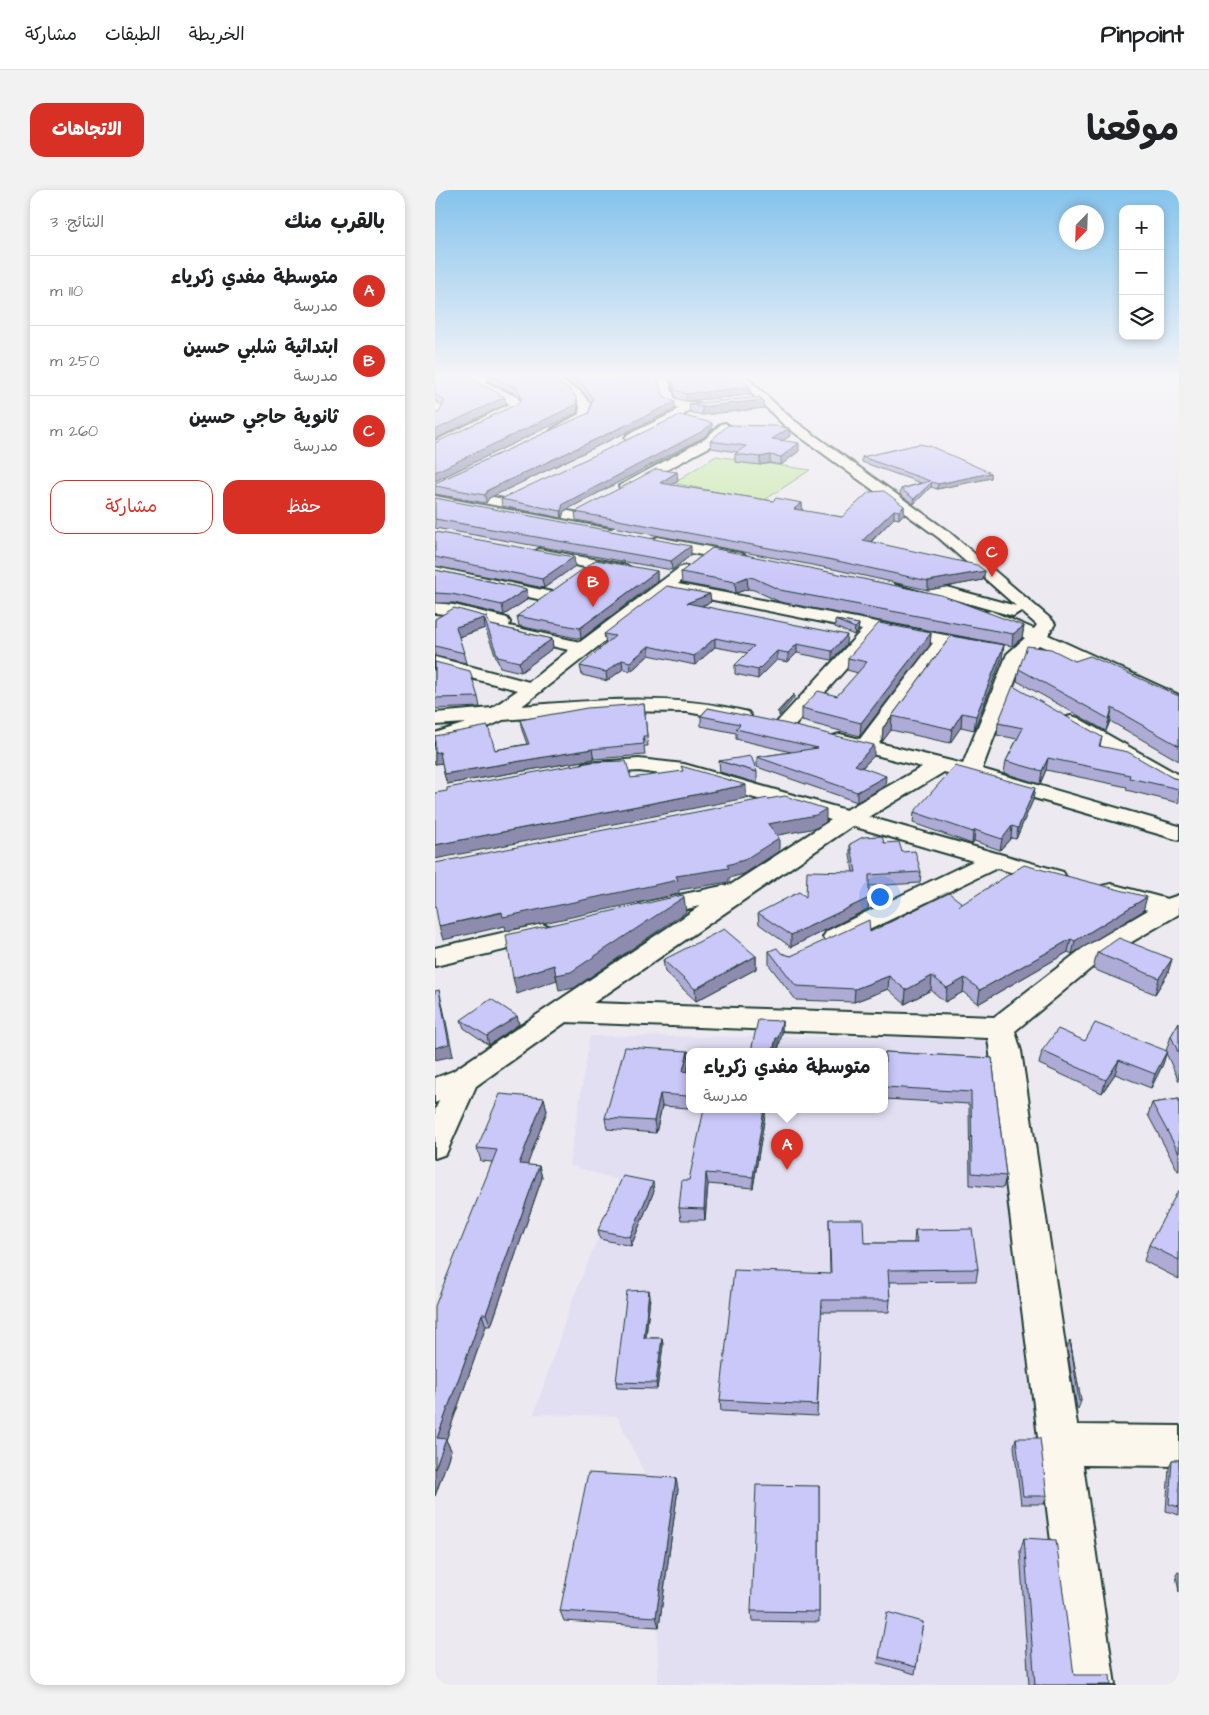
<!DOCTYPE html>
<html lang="ar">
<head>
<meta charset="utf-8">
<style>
	body { margin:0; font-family:"Architects Daughter","Playpen Sans Arabic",sans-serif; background:#f2f2f2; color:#202124; direction:rtl }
	.controls { position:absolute; right:15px; top:15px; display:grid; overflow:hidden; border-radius:10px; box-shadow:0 2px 8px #0003 }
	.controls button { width:45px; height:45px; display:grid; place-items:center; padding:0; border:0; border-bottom:1px solid #e0e0e0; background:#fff; color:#202124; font:25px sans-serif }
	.compass { position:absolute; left:624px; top:15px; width:45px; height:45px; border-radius:50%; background:#fff; box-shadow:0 2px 8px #0003; rotate:203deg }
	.you { position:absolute; left:444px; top:706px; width:18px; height:18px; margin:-12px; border:4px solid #fff; border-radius:50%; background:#1a73e8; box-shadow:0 0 0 8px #1a73e833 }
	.badge { display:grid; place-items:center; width:32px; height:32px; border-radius:50%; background:#d93025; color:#fff; font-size:16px; font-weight:700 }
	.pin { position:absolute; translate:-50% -41px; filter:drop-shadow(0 1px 2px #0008) }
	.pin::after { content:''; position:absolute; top:26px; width:18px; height:15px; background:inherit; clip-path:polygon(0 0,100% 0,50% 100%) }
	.popup { position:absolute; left:251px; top:858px; width:202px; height:65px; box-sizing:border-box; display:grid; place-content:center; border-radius:10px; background:#fff; filter:drop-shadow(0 1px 4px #0005); font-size:16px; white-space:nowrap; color:#757577 }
	.popup b { font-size:19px; color:#202124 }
	.popup::after { content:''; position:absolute; left:50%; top:100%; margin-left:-10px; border:10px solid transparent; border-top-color:#fff }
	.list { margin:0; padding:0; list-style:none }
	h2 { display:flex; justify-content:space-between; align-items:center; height:65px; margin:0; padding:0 20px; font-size:21px }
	h2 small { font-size:16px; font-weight:400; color:#757577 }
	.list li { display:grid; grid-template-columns:32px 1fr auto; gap:15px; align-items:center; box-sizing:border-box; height:70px; padding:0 20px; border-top:1px solid #e0e0e0 }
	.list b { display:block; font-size:19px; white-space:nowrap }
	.list p { margin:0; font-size:16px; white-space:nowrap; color:#757577 }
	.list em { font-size:16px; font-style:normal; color:#757577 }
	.actions { display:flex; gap:10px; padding:15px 20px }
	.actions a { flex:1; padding:11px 0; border:1px solid #d93025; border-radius:15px; text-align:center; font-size:18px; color:#d93025 }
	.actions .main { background:#d93025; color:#fff }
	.icon { flex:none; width:28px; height:28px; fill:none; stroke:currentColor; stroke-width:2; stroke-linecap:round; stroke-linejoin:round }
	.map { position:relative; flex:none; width:744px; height:1495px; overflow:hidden; direction:ltr; border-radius:15px }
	header { display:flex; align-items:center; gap:30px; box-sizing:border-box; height:70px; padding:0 25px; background:#fff; border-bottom:1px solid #e0e0e0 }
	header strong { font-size:24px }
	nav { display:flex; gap:28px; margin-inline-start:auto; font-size:18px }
	.intro { display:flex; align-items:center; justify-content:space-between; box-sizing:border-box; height:120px; padding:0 30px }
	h1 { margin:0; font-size:35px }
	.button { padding:12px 22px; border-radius:15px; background:#d93025; color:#fff; font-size:18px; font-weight:700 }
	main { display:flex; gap:30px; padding:0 30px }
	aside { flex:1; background:#fff; border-radius:15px; box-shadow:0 2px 8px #0003 }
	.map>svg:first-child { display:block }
	.built { fill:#e2dff3; fill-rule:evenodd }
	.green { fill:#c4e9a4; stroke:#72936c }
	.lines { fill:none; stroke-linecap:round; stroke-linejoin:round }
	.minor-casing { stroke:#1f3d34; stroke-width:4 }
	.minor { fill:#fbf7ec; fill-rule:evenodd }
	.wall { fill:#aeabd6; stroke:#1f3d34 }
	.shaded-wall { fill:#8d8bae; stroke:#1f3d34 }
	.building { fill:#cac7f9; stroke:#1f3d34 }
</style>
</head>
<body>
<header>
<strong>Pinpoint</strong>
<nav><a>الخريطة</a><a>الطبقات</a><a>مشاركة</a></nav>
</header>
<div class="intro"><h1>موقعنا</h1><a class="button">الاتجاهات</a></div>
<main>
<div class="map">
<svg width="744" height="1495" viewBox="0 0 744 1495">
	<rect width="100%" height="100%" fill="#ece9f0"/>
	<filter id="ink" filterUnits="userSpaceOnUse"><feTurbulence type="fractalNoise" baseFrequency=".02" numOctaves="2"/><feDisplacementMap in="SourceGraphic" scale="10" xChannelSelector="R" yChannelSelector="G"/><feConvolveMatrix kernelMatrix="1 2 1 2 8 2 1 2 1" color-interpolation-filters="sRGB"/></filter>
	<g filter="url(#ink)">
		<path class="built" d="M155,846L564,848L646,1495H223L222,1310L182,1226L99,1224L138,1108L187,991L134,975ZM255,861H450V919H255Z"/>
		<path class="green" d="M281,266L375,280L328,311L238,293Z"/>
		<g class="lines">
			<g class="minor-casing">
				<path id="minor" d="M43,187H55L50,192L82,207L87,214L84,219L0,260V251L75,214L40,195L38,191Z
					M118,187H129L126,191L145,201L157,216L154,229L121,246L115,242L117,239L144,224L145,216L137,205L115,194L113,192Z
					M222,187H232L240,209C250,213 265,211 271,216L265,220H254C246,230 203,254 192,251L190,248L192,245L240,222L243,218L229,211Z
					M300,187H311L357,229L514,342L617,430L620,434L613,445L744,505V518L604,455L589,467L547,579L744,636V650L509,582L434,627L628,682L631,687L628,692L619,695L562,678L401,756L392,753L388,747L392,741L538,671L417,636L158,813L559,827L648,758L713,720L667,708L663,702L667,696L676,694L732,709L744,705V724L666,770L580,841L586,861L642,1235L744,1236V1276L648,1275L680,1495H634L553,848L131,832L41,896L11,964L0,968V920L4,911L0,913V888L18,881L265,716L215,727L206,725L202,719L206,713L297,694L396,630L247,587L204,581L156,584L148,583L145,578L148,573L204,569L249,574L411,620L487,577L398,554L395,550L398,546L405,544L425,549L498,453L443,443L357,539L350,541L343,539L340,535L343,531L427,440L234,401L87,516C163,510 238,503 313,522L316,526L313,530L306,532L252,522L175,521L68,530L29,548L0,555V543L31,533L0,535V523L57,518L83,500L0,479V467L94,492L134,460L58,443L55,439L56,435L19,425L0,423V413L19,415L72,428L75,432L74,436L145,452L244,378L250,376L258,381L243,394L552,453L555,457L552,461L546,462L514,456L444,553L528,574L572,464L590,448L550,430L547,426L550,422L556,421L599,439L602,435L586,421L578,426L461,393L459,390L461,387L467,385L581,416L504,348L349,235Z
					M0,211L10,219L4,229L0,230Z
					M290,233L296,237L278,255L196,299H186L184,296L270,249L286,234Z
					M0,296L176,329L183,333L176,337L0,304Z
					M222,347L306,363L314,368L306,373L217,355L214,352Z
					M104,359L191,375L199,380L191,385L98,367L96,364Z
					M0,377L112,401L118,402L120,406L118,410L112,411L0,387Z
					M636,526L643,528L744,585V601L736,599L629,536L626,532L629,528Z
					M107,734L116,737L120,743L116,749L0,776V758Z"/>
			</g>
			<use href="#minor" class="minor"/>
		</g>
		<path class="wall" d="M0,187L38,189L71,214L4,223L8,216L0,211Z
			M52,187H116L115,189L143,216L142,223L0,291V253L84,213L86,210L83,205L53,191Z
			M128,187H167L166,188L168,189L229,206L240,219L54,308L51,313L0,304V293L154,223L156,212L146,200L129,190Z
			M236,187L315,205L251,211L241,208L237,193Z
			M254,214L329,218L267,225L255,222Z
			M277,239L269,247L129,321L127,328L67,316L66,309Z
			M355,246L347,250L364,261L346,275L335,273L325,275L300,272V264L302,262L276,258L275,251Z
			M427,267L556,283V288L502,299L496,297L479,314L465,305L466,299L486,293L427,272Z
			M242,282L243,291L236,295L338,311L367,313V321L407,327L469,316V324L464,329L459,328L436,352L550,381L548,390L493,400L398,379L141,330L140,322Z
			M0,308L256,365L237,380L0,338Z
			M0,342L140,376L109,398L0,376Z
			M277,358L589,436L587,448L577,456L345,412L319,400L313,399L301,403L247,393L246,382Z
			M0,380L92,399L93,409L69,425L19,413H0Z
			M222,381V391L146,449L84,436L82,426Z
			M276,412L267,416L411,454L397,470L362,463L353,472L342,470L323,489L300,484V475L312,463L280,457L260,475L214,465L196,481L188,479L172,491L147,485L145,476L172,453H171L169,444Z
			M52,427L53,432L56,435L117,449L118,458L86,482L65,477L50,438L24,447L31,473L0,466V429Z
			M400,430L424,434L423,441L419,445L400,437Z
			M496,443L495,455L425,546L367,531V518L402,506L423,483L412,480L413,468Z
			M516,446L569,455L567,468L539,540L526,537L515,553L456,540L447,552L448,538Z
			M640,471L744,506V571L675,531L671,541L582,491L584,479Z
			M0,472L43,507L45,517L0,519Z
			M209,514L213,556H209L210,565L159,569L12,594L7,573L0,574V546L60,560L92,554L87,540L85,530Z
			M273,518L439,566L427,578L450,596L422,612L322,577V567L356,562L301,549V543L266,536V526Z
			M563,533L667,547L665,556L738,588L744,589V613L691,600L692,597L611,580L605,594L569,583L571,571L582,549L562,545Z
			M284,571L322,582V593L285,582Z
			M598,610L581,649L576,648L565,660L539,651L537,654L478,633L479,622Z
			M449,653L467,662L486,682L485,693L434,696L433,719L356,757L324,734L323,723L371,707L418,682L415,665V654Z
			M527,715L708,721L637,764L633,762L543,814L528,802L510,812L496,800L470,814L453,799L419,812L361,810L334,775V761L356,766L435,742Z
			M662,763L737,769L732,785L720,804L658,779Z
			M321,766V779L261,811L230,782L228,770Z
			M82,826L84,834L54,855L29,838L26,830Z
			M347,831V843L343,860L316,861Z
			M744,832V891L731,863L728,874L716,898L680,884L667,903L604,874L607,861L650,851L731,861L736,846Z
			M253,861L254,873L252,882H254V915L253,918L227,916L221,943L172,939L170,928Z
			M450,862L557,868L571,986L568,998L535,995L534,914L450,909Z
			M109,908L112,921L92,975L104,976L107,988L56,1136H51L11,1250L16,1260L0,1306L57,972L46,971L42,958Z
			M744,909V981H743L713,925L717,913Z
			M331,919L318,998L273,994L270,1030H246L244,1018L254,990Z
			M219,1001L196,1056L165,1049L163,1040Z
			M744,1001V1089L709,1071L714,1055Z
			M394,1029L429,1053H479L480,1040L543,1079L541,1091L454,1092L455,1110L454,1122H386L382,1226L286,1221L285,1210L395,1084Z
			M214,1100L215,1107L211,1148H227L228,1155L222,1199L182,1198L181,1192Z
			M635,1150L646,1211L643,1219H642L632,1158Z
			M581,1248L612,1306L609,1314H586L579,1256Z
			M737,1270H744V1325L731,1321L734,1278Z
			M384,1296V1432L317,1431L316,1421Z
			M243,1299L224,1437L129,1431L125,1421Z
			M589,1348L639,1485L676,1495H594L585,1361Z
			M743,1382H744V1402L741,1385Z
			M488,1432L480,1484L443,1473L444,1467Z"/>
		<path class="shaded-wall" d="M315,197V205L251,211V204Z
			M70,207L71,214L0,249V240Z
			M142,209L143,216L142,223L0,291V282Z
			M328,210L329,218L267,225V217Z
			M240,212V219L54,308L51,313L50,305L53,300Z
			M277,233V239L269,247L129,321L127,328L126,321L128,314Z
			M354,238L355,246L338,257L337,249Z
			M364,253V261L346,275V267Z
			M335,265V273L325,275V267Z
			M242,282L243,291L226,301L225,293Z
			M556,283V288L502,299L503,294Z
			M497,292L496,297L479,314V309Z
			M367,313V321L359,319Z
			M469,316V324L464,329V321Z
			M459,320V328L428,359V350Z
			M256,356V365L237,380L236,371Z
			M139,367L140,376L109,398L107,389Z
			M222,381V391L146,449L145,438Z
			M550,381L548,390L493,400V391Z
			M312,387L313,399L301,403L300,392Z
			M92,399L93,409L69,425L67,415Z
			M275,404L276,412L253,421L252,413Z
			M49,428L50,438L23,447L21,437Z
			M424,434L423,441L419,445L420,438Z
			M589,436L587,448L577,456L578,444Z
			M496,443L495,455L425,546L426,533Z
			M412,445L411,454L397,470V461Z
			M280,448V457L260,475L259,466Z
			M117,449L118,458L86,482L84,472Z
			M362,454V463L353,472V463Z
			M569,455L567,468L539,540L541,526Z
			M214,456V465L196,481L195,472Z
			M342,461V470L323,489V480Z
			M187,470L188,479L172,491L171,482Z
			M359,504V508L344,526V522Z
			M677,518L675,531L671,541L674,529Z
			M527,523L526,537L515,553L517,539Z
			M457,526L456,540L447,552L448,538Z
			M439,555V566L419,585L420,575Z
			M157,559L159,569L12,594L9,584Z
			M5,562L8,573L0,574V563Z
			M613,568L611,580L605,594L607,581Z
			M451,586L450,596L422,612V602Z
			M311,595V608L0,669V655Z
			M600,598L598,610L581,649L583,638Z
			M391,619V632L381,638L333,647V634Z
			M577,636L576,648L565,660L567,649Z
			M540,640L539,651L537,654L538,642Z
			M344,648V661L309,684L294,688V692L244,700V704L71,741L70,736L8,750L4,736L241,686L292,675Z
			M249,707L251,722L139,798L124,801L121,785Z
			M712,707L708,721L637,764L640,751Z
			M434,708L433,719L356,757V745Z
			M636,749L633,762L543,814L545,800Z
			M321,766V779L261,811L260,799Z
			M737,769L732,785L720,804L724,788Z
			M119,775L122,790L82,804L78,788Z
			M454,786L453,799L419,812L420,799Z
			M497,786L496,800L470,814L471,800Z
			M530,788L528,802L510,812L512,798Z
			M4,800L7,812L18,866L0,870V858Z
			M82,826L84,834L54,855L52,846Z
			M347,831V843L343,860V848Z
			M341,848V861H338Z
			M253,861L254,873L250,893L248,881Z
			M732,861L728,874L716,898L720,884Z
			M684,870L680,884L667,903L671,890Z
			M254,900V915L253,918L252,906Z
			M225,904L227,916L221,943L219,931Z
			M109,908L112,921L88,987L84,974Z
			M329,919H331L318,998V987Z
			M104,976L107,988L56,1136L51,1124Z
			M271,983L273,994L270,1030L269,1019Z
			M218,992L219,1001L196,1056L195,1047Z
			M214,1100L215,1107L210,1155L209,1148Z
			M47,1124L51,1136L11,1250L16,1260L0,1306V1279L2,1248Z
			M227,1148L228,1155L222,1199L221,1193Z
			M241,1288L243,1299L224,1437L221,1427Z"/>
		<path class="building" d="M0,187H36L38,190L70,207L0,240V223H4L10,211L0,204Z
			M57,187H112L135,199L142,209L141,215L0,282V253L84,213L87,208L82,198Z
			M134,187H165L168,189L221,187L229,206L240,212L53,300L50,305L0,296V293L154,223L158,208L146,193Z
			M236,187H304L315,197L251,204L241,200Z
			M325,207L328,210L267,217L254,214Z
			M245,225L277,233L268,241L128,314L126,321L66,309Z
			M293,235L340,236L354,238L337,249L364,253L346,267L335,265L325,267L300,264L311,256L275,251Z
			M484,254L495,256L556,283L503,294L497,292L479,309L466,299L495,291L427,267Z
			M221,279L242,282L225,293L338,311L341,308L367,313L359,319L407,327L434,302L449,301L469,316L464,321L459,320L428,350L542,375L550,381L493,391L398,370L140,322Z
			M0,308L256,356L236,371L0,329Z
			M0,342L139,367L107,389L0,367Z
			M277,358L506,405L589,436L578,444L345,400L319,388L312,387L300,392L246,382Z
			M161,370L222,381L145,438L82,426Z
			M0,380L92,399L67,415L17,404L0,403Z
			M232,396L275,404L252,413L412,445L397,461L362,454L353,463L342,461L323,480L300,475L319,456L280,448L259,466L214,456L195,472L187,470L171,482L145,476L180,446L169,444Z
			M19,418L52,427V430L56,435L117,449L84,472L63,467L49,428L21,437L29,463L0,456V429Z
			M400,430L424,434L420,438Z
			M444,433L496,443L426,533L367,518L383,501L402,506L432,472L413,468Z
			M516,446L569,455L541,526L527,523L517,539L457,526L448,538Z
			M592,456L616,459L640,471L655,466L744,506V556L677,518L674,529L584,479Z
			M0,472L35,481L43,507L0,508Z
			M578,496L667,547L664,556L693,562L738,588L744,589V599L694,588L695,585L613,568L607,581L571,571L588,538L563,533Z
			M359,504L344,522H342Z
			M209,514L212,546H208L209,554L157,559L9,584L5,562L0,563V546L53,536L60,560L94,554L85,530L152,518Z
			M273,518L348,533L439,555L420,575L451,586L422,602L322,567L383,558L301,539L305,534L266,526Z
			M316,566L322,582L284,571Z
			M191,571L196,588L248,581L246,576L311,595L0,655V603L12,601V598L157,572Z
			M520,576L600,598L583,638L577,636L567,649L540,640L538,642L479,622Z
			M350,606L391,619L381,625L333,634L344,648L309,670L292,675L294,678L241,686L243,690L68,727L67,722L4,736L0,714V673L333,608V609Z
			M447,646L449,653L464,652L467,662L480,661L486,682L434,685V708L356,745L323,723L364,702L371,707L372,681L421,682L415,654L428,647Z
			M589,675L712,707L640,751L636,749L545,800L530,788L512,798L497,786L471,800L454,786L420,799L361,796L334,761L342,758L346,763L356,766L434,730L435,742L514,703L527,713L524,716Z
			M248,705L249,707L136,782L121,785L119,775L78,788L71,745Z
			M289,739L321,766L260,799L228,770Z
			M684,748L737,769L724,788L662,763Z
			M4,800L14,854L0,858V801Z
			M56,809L82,826L52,846L26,830Z
			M323,830L347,831L343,848H341L338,861H316Z
			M744,832V864L736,846Z
			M660,833L732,861L720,884L684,870L671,890L607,861L623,839L650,851Z
			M190,857L253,861L248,881L254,882V900L252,906L225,904L219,931L170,928Z
			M450,862L557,868L571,986L537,983L536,902L450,897Z
			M65,904L109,908L84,974L104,976L51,1124H47L2,1248L11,1249L0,1279V1116L62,960L42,958Z
			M744,909V963L717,913Z
			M269,919H329L318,987L271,983L269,1019L244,1018L247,990H254Z
			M188,986L218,992L195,1047L163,1040Z
			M743,1001H744V1070L714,1055Z
			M394,1029H428L429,1053H482L480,1040L537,1039L543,1079L453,1080L455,1110H387L382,1215L285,1210L299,1080L396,1084Z
			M214,1100L209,1148H227L221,1193L181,1192L192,1101Z
			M635,1150L646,1211H644Z
			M581,1248H605L612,1306H588Z
			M737,1270H744V1317L734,1314Z
			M153,1283L241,1288L221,1427L125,1421Z
			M321,1295L384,1296V1422L316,1421Z
			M589,1348L621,1350L639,1485H675L676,1495H600Z
			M452,1422L488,1432L481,1477L444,1467Z"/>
	</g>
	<linearGradient id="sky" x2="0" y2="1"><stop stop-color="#85c3ec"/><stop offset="0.47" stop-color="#f6f5f8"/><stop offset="1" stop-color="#f6f5f8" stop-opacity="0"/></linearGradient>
	<rect width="744" height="396" fill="url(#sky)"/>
</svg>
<div class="controls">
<button>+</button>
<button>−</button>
<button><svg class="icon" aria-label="layers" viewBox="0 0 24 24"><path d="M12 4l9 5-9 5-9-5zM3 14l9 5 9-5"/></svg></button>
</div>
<svg class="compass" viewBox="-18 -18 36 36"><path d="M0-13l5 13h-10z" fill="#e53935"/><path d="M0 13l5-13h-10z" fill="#757577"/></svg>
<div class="you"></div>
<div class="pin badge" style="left:352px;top:980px">A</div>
<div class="popup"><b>متوسطة مفدي زكرياء</b>مدرسة</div>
<div class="pin badge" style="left:158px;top:417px">B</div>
<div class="pin badge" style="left:557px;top:387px">C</div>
</div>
<aside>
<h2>بالقرب منك<small>النتائج: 3</small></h2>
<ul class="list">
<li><span class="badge">A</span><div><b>متوسطة مفدي زكرياء</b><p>مدرسة</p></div><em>110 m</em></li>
<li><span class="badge">B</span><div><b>ابتدائية شلبي حسين</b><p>مدرسة</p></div><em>250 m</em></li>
<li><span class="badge">C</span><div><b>ثانوية حاجي حسين</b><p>مدرسة</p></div><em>260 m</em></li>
</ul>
<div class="actions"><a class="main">حفظ</a><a>مشاركة</a></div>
</aside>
</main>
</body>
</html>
